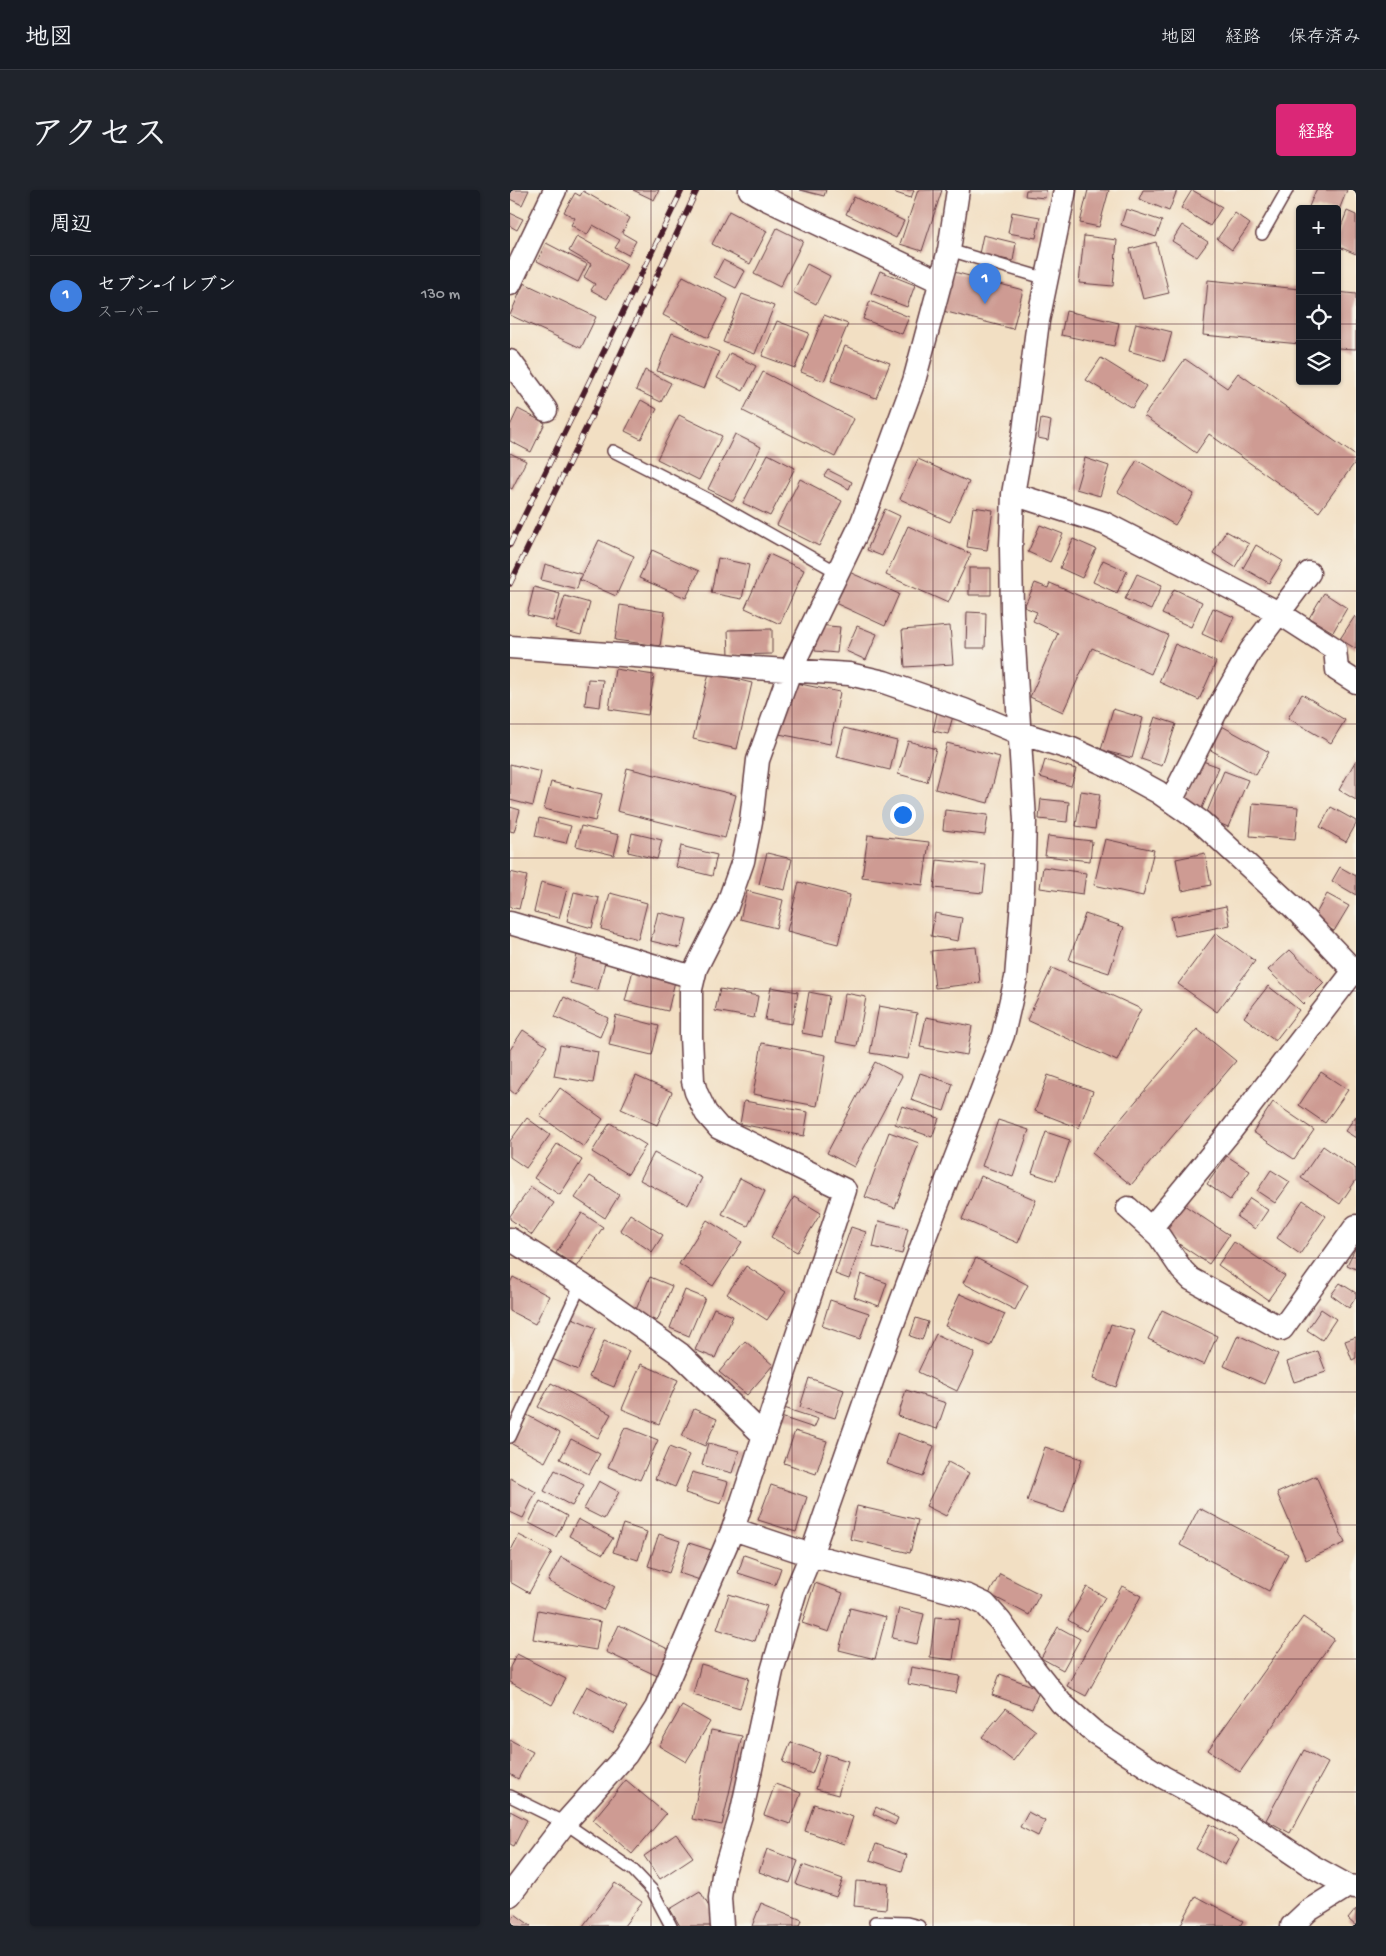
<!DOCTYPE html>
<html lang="ja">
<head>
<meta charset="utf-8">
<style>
	body { margin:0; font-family:"Gochi Hand","Klee One",sans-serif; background:#20242c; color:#f1f3f6 }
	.controls { position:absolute; right:15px; top:15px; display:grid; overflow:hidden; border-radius:5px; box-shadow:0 1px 4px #0004 }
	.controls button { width:45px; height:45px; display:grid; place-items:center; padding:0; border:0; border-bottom:1px solid #363941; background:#171b24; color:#f1f3f6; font:25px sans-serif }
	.you { position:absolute; left:392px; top:624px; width:18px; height:18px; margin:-12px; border:4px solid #fff; border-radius:50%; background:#1a73e8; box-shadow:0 0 0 8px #1a73e833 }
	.badge { display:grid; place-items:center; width:32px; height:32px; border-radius:50%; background:#db2777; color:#fff; font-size:16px; font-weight:700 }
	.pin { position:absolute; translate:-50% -41px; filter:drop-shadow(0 1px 2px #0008) }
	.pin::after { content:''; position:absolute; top:26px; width:18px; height:15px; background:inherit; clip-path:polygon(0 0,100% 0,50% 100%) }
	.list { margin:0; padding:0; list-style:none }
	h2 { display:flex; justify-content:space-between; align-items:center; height:65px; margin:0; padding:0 20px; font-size:21px }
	h2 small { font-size:16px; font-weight:400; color:#9ea1a6 }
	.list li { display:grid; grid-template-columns:32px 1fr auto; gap:15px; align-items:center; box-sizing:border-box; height:80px; padding:0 20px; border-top:1px solid #363941 }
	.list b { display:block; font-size:19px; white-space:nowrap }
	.list p { margin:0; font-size:16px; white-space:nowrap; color:#9ea1a6 }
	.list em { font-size:16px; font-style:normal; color:#9ea1a6 }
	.icon { flex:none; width:28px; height:28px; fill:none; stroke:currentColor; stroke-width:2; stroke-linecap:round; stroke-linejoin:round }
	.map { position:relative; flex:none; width:846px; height:1736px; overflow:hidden; border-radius:5px }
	header { display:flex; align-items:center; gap:30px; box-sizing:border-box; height:70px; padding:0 25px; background:#171b24; border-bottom:1px solid #363941 }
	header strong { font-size:24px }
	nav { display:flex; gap:28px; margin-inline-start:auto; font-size:18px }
	.intro { display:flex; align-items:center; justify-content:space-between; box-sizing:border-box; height:120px; padding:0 30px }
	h1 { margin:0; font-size:35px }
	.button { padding:12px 22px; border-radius:5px; background:#db2777; color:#fff; font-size:18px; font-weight:700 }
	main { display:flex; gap:30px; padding:0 30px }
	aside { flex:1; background:#171b24; border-radius:5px; box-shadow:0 1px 4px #0004 }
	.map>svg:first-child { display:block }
	.building { fill:#ce9b93 }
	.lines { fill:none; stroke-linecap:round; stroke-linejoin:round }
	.lane-casing { stroke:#633c42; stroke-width:14 }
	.street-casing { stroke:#633c42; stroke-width:25 }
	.lane { stroke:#fff; stroke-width:11 }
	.street { stroke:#fff; stroke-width:22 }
	.rail-casing { stroke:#4a1f2b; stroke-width:5.5 }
	.rail { stroke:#f7f3e8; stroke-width:4; stroke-dasharray:11; stroke-linecap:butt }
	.grid { fill:none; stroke:#4a1f2b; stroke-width:1; stroke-opacity:0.55 }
</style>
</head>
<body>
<header>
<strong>地図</strong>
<nav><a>地図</a><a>経路</a><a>保存済み</a></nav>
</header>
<div class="intro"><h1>アクセス</h1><a class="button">経路</a></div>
<main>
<aside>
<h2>周辺<small></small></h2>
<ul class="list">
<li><span class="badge" style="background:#3f7fe0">1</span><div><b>セブン-イレブン</b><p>スーパー</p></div><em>130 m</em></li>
</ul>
</aside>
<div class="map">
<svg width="846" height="1736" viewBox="0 0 846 1736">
	<rect width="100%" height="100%" fill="#f7f3e8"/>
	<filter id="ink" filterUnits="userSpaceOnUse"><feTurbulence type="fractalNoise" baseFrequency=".02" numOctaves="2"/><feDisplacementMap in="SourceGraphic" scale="10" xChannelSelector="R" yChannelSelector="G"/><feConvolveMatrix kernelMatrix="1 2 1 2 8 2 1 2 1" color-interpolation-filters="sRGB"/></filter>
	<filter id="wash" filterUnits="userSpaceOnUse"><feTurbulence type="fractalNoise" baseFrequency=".0096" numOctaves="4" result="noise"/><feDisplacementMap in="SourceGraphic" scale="20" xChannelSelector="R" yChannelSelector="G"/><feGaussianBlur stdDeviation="1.12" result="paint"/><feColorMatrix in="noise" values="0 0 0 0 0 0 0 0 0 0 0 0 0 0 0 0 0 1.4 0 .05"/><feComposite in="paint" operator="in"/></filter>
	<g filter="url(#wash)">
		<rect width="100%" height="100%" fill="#f2dfc3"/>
		<g id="blocks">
			<path class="building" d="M0,0H19L12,15L0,9Z
				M123,0H149L144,10Z
				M290,0H316L314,6Z
				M377,0H404L401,8Z
				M408,0H432L412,61L390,54Z
				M516,0H536L535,8L515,6Z
				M578,0H599L589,37L570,33Z
				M633,0H667L659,21L629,9Z
				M682,0L712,17L700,36L671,18Z
				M806,0H837L827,25V19H798Z
				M73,1L120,28L112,43L126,51L118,65L105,58L110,50L83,35L77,45L61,35L65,28L54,22L65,3L70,6Z
				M344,7L394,31L386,48L336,24Z
				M616,19L652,31L646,47L611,35Z
				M219,21L257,41L240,74L202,54Z
				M837,21L846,25V64L827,56V47Z
				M502,22L530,27L526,48L498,43Z
				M0,23L13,29L7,40L0,36Z
				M725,23L740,34L722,60L707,49Z
				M672,35L698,52L687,67L662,51Z
				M267,38L293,51L270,97L244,84Z
				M473,45L506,53L503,71L469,64Z
				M67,46L117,74L97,109L81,100L85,94L74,87L81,74L59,61Z
				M574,46L607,50L603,96L569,93Z
				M646,52L659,103L633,109L620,59Z
				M36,53L77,74L68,92L27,71Z
				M213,70L235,81L226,98L204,87Z
				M297,74L320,86L306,114L283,102Z
				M370,81L405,95L397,117L361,103Z
				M444,82L513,100L503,139L433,121Z
				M173,86L218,109L198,148L153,125Z
				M698,90L790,99V154L693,145Z
				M14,93L86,127L71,158L0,125Z
				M827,102L846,104V159L827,158Z
				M232,104L264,116L245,164L213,152Z
				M360,111L399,127L392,144L353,129Z
				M556,121L609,133L604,156L551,145Z
				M314,125L338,134L314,191L291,182Z
				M267,131L299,143L285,178L252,166Z
				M626,133L662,142L654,171L619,161Z
				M162,143L209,162L194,199L147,181Z
				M335,156L380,173L366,208L321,191Z
				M220,163L246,176L233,201L207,188Z
				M591,168L636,196L622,218L576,190Z
				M675,169L717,198L728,183L846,266V271L809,322L699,244L686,263L634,226Z
				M135,180L161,193L151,212L126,200Z
				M253,182L344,229L325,267L233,221Z
				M131,210L147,219L131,249L115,241Z
				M8,219L35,233L21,262L0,251V236Z
				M169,225L212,246L189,290L147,269Z
				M531,229L541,231L538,250L528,248Z
				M225,244L251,257L223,311L198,299Z
				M0,263L16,271L2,299L0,298Z
				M258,264L285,278L260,326L233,313Z
				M575,268L599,276L590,306L566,299Z
				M408,269L459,292L440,332L390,309Z
				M627,270L684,304L665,335L608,302Z
				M318,280L342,292L339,299L314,286Z
				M290,289L332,311L309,356L267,335Z
				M463,317L483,320L477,360L457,357Z
				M375,319L390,326L372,366L357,360Z
				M530,335L553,344L540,372L518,362Z
				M398,336L461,364L438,413L376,385Z
				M716,341L739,354L725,377L703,363Z
				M563,349L586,359L572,388L550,378Z
				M89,350L124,366L106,406L70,390Z
				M746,355L773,371L759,393L733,378Z
				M142,360L189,381L176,408L129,388Z
				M259,364L294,380L270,434L235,418Z
				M208,368L239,375L232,409L201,403Z
				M593,370L617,381L607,403L583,392Z
				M35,374L71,384L67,399L31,390Z
				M459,378H481V405H459Z
				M339,382L389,404L375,436L325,413Z
				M627,384L652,395L641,420L615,409Z
				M525,393L538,398L540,393L658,445L641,484L582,458L553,522L520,507L548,443L523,431L527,422L514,417Z
				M24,397L50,404L43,431L17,425Z
				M664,399L692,412L681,437L652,424Z
				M814,403L837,418L823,442L799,428Z
				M55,406L80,413L71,445L45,438Z
				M110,415L155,422L150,456L105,450Z
				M703,418L724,427L712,453L692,444Z
				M457,422L476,423L475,458H456Z
				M845,426L846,427V459L830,449Z
				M307,435L330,437L327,463L305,461Z
				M347,436L367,444L356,470L336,461Z
				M440,436L443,474L395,477L392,440Z
				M262,439V464L219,465L218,440Z
				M665,454L706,472L689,510L649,492Z
				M105,479L144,485L138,525L99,519Z
				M199,483L242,493L227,559L183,549Z
				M78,489L93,490L90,517L75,515Z
				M280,492L330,502L320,554L269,544Z
				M792,504L835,530L821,553L778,528Z
				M603,519L633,528L622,568L591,560Z
				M427,523L443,526L438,544L423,541Z
				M645,527L666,534L652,576L631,569Z
				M710,535L759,562L746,585L697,558Z
				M334,538L387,551L380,580L327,567Z
				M398,551L426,559L417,592L388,584Z
				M437,553L490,567L478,613L425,599Z
				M535,570L566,579L561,596L530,587Z
				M690,570L709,577L692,618L673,611Z
				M846,570V610L829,600Z
				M0,574L31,582L23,616L0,610Z
				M117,578L226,605L215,648L107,621Z
				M714,581L738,590L718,637L695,627Z
				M41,592L92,604L85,631L34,619Z
				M571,601L590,604L585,639L566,636Z
				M531,609L559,612L557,632L529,629Z
				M743,613L788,617L785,650L740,646Z
				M0,617L10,620L4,642L0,641Z
				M821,617L846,631V634L836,652L810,637Z
				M435,620L478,625L475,645L433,640Z
				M29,628L61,636L56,653L25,646Z
				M71,636L109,645L104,665L66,656Z
				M122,643L152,650L147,669L118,662Z
				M358,645L419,652L413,695L352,687Z
				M538,646L582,651L580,671L535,666Z
				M595,649L644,660L633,706L584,695Z
				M171,656L207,665L202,686L166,677Z
				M257,663L282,669L275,700L249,694Z
				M695,663L701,695L672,701L666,669Z
				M427,670L476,675L473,703L424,698Z
				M533,677L576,683L573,704L530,698Z
				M830,677L846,686V705L822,691Z
				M0,682L17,686L9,719L0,717Z
				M31,692L57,699L49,728L24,722Z
				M289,692L340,705L328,754L277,741Z
				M237,701L273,710L266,738L230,729Z
				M64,702L89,708L82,738L57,731Z
				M100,703L137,713L128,749L91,739Z
				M817,704L839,716L824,741L803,729Z
				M716,716L720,735L665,746L661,727Z
				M148,722L177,729L170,758L141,751Z
				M425,723L452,728L448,751L421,746Z
				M575,724L614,737L599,783L559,770Z
				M706,743L745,771L707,822L668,794Z
				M466,757L470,793L425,798L421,761Z
				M780,760L814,793L793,814L758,780Z
				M67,765L95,772L88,800L60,793Z
				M542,778L631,819L607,871L517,830Z
				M123,780L165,791L158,821L115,811Z
				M758,796L789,820L765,851L734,827Z
				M261,797L288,802L282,834L255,830Z
				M210,799L248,806L244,828L205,821Z
				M299,802L319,806L312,847L292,843Z
				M335,803L356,807L347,856L326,852Z
				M54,807L98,828L90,847L45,827Z
				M369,816L407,823L398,869L360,863Z
				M106,825L149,836L142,865L99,855Z
				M416,827L462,836L457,865L410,857Z
				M687,839L726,871L621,995L582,963Z
				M13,840L37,856L5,904L0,900V860Z
				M252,853L316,865L307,916L243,904Z
				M50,855L88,862L83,893L44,886Z
				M365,872L392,886L344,977L317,963Z
				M811,882L838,900L815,933L789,915Z
				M410,883L443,894L434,921L401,910Z
				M538,885L583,901L569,938L525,921Z
				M126,886L162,902L147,935L111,919Z
				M50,898L93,929L74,957L30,926Z
				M234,911L298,922L294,946L230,934Z
				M763,912L804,940L784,969L743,942Z
				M392,916L429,928L422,947L385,934Z
				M846,926V948L835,941Z
				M17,928L40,945L16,978L0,967V951Z
				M488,930L519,940L503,987L472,976Z
				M100,933L136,955L118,984L82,962Z
				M379,942L409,953L385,1018L355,1007Z
				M536,942L560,950L546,991L522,983Z
				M47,954L72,970L50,1005L24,988Z
				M813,956L846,979V990L830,1014L791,988Z
				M144,963L192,988L178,1015L130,990Z
				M717,966L740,981L720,1010L697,994Z
				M761,980L780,992L765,1013L747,1001Z
				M80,986L109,1005L95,1028L65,1008Z
				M471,986L526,1010L508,1053L452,1029Z
				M230,988L255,1001L238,1036L212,1024Z
				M21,997L44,1013L22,1045L0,1029V1026Z
				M284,1007L311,1023L287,1062L261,1047Z
				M740,1008L758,1020L745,1039L727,1027Z
				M793,1010L816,1026L790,1064L767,1048Z
				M674,1015L719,1045L699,1074L654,1044Z
				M72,1023L93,1037L67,1077L46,1063Z
				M120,1024L153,1045L142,1062L110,1040Z
				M197,1030L232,1052L203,1096L169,1074Z
				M369,1031L398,1038L392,1064L363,1057Z
				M341,1037L356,1042L339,1089L325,1084Z
				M724,1052L775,1086L758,1110L708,1075Z
				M846,1057V1079L837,1075Z
				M466,1068L518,1095L505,1120L453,1093Z
				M236,1076L276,1102L257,1130L217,1104Z
				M351,1084L377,1093L369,1116L344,1107Z
				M3,1087L39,1106L25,1134L0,1121V1093Z
				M140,1087L162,1096L147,1131L125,1122Z
				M830,1093L846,1103V1107L839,1118L821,1105Z
				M175,1100L195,1108L179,1146L160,1138Z
				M450,1104L495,1124L480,1156L435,1136Z
				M320,1110L359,1123L350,1149L312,1136Z
				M204,1118L223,1126L205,1168L185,1160Z
				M811,1119L826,1129L812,1150L797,1140Z
				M652,1120L707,1146L694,1175L638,1149Z
				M60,1127L86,1138L68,1180L42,1169Z
				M406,1128L418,1132L412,1150L400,1146Z
				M601,1134L625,1141L606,1197L583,1189Z
				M426,1144L465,1163L447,1201L408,1182Z
				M728,1145L768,1164L754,1194L714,1176Z
				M846,1147V1168L842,1170L835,1151Z
				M94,1151L119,1161L104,1197L79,1187Z
				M235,1151L263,1175L237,1205L209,1182Z
				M808,1161L816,1182L784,1192L777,1172Z
				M131,1174L168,1190L149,1234L112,1219Z
				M299,1188L334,1200L325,1228L290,1217Z
				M41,1193L101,1224L88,1248L28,1217Z
				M396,1200L436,1213L427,1239L388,1226Z
				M274,1218L308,1229L304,1238L271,1227Z
				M184,1219L207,1229L195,1256L172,1246Z
				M17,1225L50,1243L35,1272L2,1254Z
				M115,1237L148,1250L130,1290L98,1277Z
				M285,1241L317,1251L306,1284L274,1273Z
				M387,1243L424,1256L413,1287L377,1274Z
				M61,1249L90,1264L79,1284L50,1269Z
				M198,1253L229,1261L222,1283L192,1275Z
				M159,1257L179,1265L165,1297L145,1289Z
				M535,1257L572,1269L554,1323L517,1311Z
				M438,1272L459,1283L436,1326L416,1316Z
				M45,1280L74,1295L62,1316L34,1301Z
				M182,1282L218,1292L211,1314L175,1303Z
				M806,1286L835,1353L796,1370L767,1303Z
				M0,1288L26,1302L13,1328L0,1322Z
				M89,1291L109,1302L94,1329L74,1319Z
				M261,1295L297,1307L286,1342L248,1330Z
				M30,1311L57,1326L46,1347L19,1333Z
				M347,1316L408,1330L400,1363L340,1349Z
				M689,1318L778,1364L759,1401L670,1355Z
				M68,1329L103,1348L93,1364L59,1346Z
				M113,1334L137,1342L128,1370L103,1362Z
				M149,1344L170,1351L159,1383L138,1376Z
				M9,1345L42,1362L19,1403L0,1392V1362Z
				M179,1353L201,1360L190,1390L169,1383Z
				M234,1365L271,1378L265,1395L228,1383Z
				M51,1367L105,1396L93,1420L38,1391Z
				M490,1384L530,1404L519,1425L479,1404Z
				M305,1393L333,1403L319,1442L292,1433Z
				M612,1396L631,1406L576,1506L557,1496Z
				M577,1397L595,1407L576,1441L558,1430Z
				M219,1404L257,1416L245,1451L207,1439Z
				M340,1418L376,1427L365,1469L329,1460Z
				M389,1418L414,1424L407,1454L382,1448Z
				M28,1420L91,1432L86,1460L23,1449Z
				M425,1427L449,1429L443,1470L420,1467Z
				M793,1427L824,1449L730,1582L698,1560Z
				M109,1435L164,1462L152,1488L96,1462Z
				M548,1437L570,1449L553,1480L531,1468Z
				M7,1464L56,1489L42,1515L0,1492V1477Z
				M191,1474L239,1488L230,1519L183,1505Z
				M401,1477L450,1486L446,1503L398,1494Z
				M490,1484L530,1499L522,1519L482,1505Z
				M77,1496L117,1517L103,1543L63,1522Z
				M172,1516L200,1532L176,1572L149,1556Z
				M496,1518L526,1541L503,1571L472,1547Z
				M201,1540L232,1546L212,1635L182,1629Z
				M0,1550L23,1562L8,1589L0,1584Z
				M281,1552L310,1563L302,1584L273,1572Z
				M794,1560L818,1573L780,1643L756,1630Z
				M316,1564L338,1571L328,1605L306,1599Z
				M116,1590L156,1624L122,1664L83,1630Z
				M265,1594L291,1603L280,1634L254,1625Z
				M304,1614L343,1627L334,1654L295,1641Z
				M366,1617L388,1628L385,1635L363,1624Z
				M0,1621L17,1630L4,1656L0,1654Z
				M518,1622L535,1631L528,1646L510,1637Z
				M700,1634L729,1650L715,1675L686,1659Z
				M166,1644L183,1667L150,1689L134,1666Z
				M366,1654L397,1665L392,1681L360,1670Z
				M257,1659L288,1671L280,1693L249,1682Z
				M293,1675L333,1689L326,1707L286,1694Z
				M346,1691L378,1693L376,1719L344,1716Z
				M105,1693L132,1712L114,1736H73Z
				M190,1701L210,1736H170L160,1719Z
				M686,1706L733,1731L730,1736H670Z
				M251,1713L292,1730L290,1736H242Z
				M846,1719V1736L838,1729Z
				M5,1724L21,1736H0V1731Z"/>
		</g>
	</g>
	<g filter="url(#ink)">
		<use href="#blocks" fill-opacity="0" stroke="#633c42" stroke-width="1"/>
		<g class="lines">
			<g class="lane-casing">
				<path id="lane" d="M752,44L777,0
					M439,60L537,89
					M103,261L205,313L327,382
					M0,1247L71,1094
					M0,1606L55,1633L123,1680L142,1700L161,1736
					M365,1732L397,1733L409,1736"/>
			</g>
			<g class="street-casing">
				<path id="street" d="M240,0L256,9L431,92
					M0,94L45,0
					M0,171L36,220
					M503,304L594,333L769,423L825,459L827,480L846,492
					M0,457L139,467L244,478L339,484L374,492L454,520L504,541L562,559L606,579L648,602L691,632L784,718L846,783
					M661,611L709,516L741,460L799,383
					M0,733L183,787
					M618,1018L649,1046L672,1080L681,1089L772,1139L846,1036
					M641,1038L720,942L844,781
					M0,1049L71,1094L170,1164L253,1245
					M223,1339L301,1365L458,1406L475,1414L490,1431L525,1480L551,1513L584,1542L653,1587L733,1630L800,1675L838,1696L846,1697
					M0,1705L55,1633L116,1565L146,1518L223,1339L335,1000L209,938L196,923L186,902L183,891L181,846V799L186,778L216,719L233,671L241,631L248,570L280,481L352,332L404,191L439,60L448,0
					M212,1736L210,1708L213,1685L231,1625L262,1481L285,1403L301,1365L369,1171L418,1039L493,845L506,788L513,699L515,630L502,422L501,358L503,304L514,241L528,131L555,0
					M782,1736L798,1721L838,1696"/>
			</g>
			<use href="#lane" class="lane"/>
			<use href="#street" class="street"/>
			<g class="rail-casing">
				<path id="rail" d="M0,355L172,0
					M0,394L77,236L187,0"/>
			</g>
			<use href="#rail" class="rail"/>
		</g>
	</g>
	<path class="grid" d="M141,0V1736M282,0V1736M423,0V1736M564,0V1736M705,0V1736M0,134H790M827,134H846M0,267H846M0,401H846M0,534H846M0,668H846M0,801H846M0,935H846M0,1068H846M0,1202H846M0,1335H846M0,1469H846M0,1602H846"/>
</svg>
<div class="controls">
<button>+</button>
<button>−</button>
<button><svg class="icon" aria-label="locate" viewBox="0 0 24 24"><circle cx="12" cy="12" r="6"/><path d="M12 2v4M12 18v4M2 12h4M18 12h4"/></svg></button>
<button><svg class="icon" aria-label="layers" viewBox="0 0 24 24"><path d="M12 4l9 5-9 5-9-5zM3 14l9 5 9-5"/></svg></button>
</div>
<div class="you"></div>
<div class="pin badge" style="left:475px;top:114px;background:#3f7fe0">1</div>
</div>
</main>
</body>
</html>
